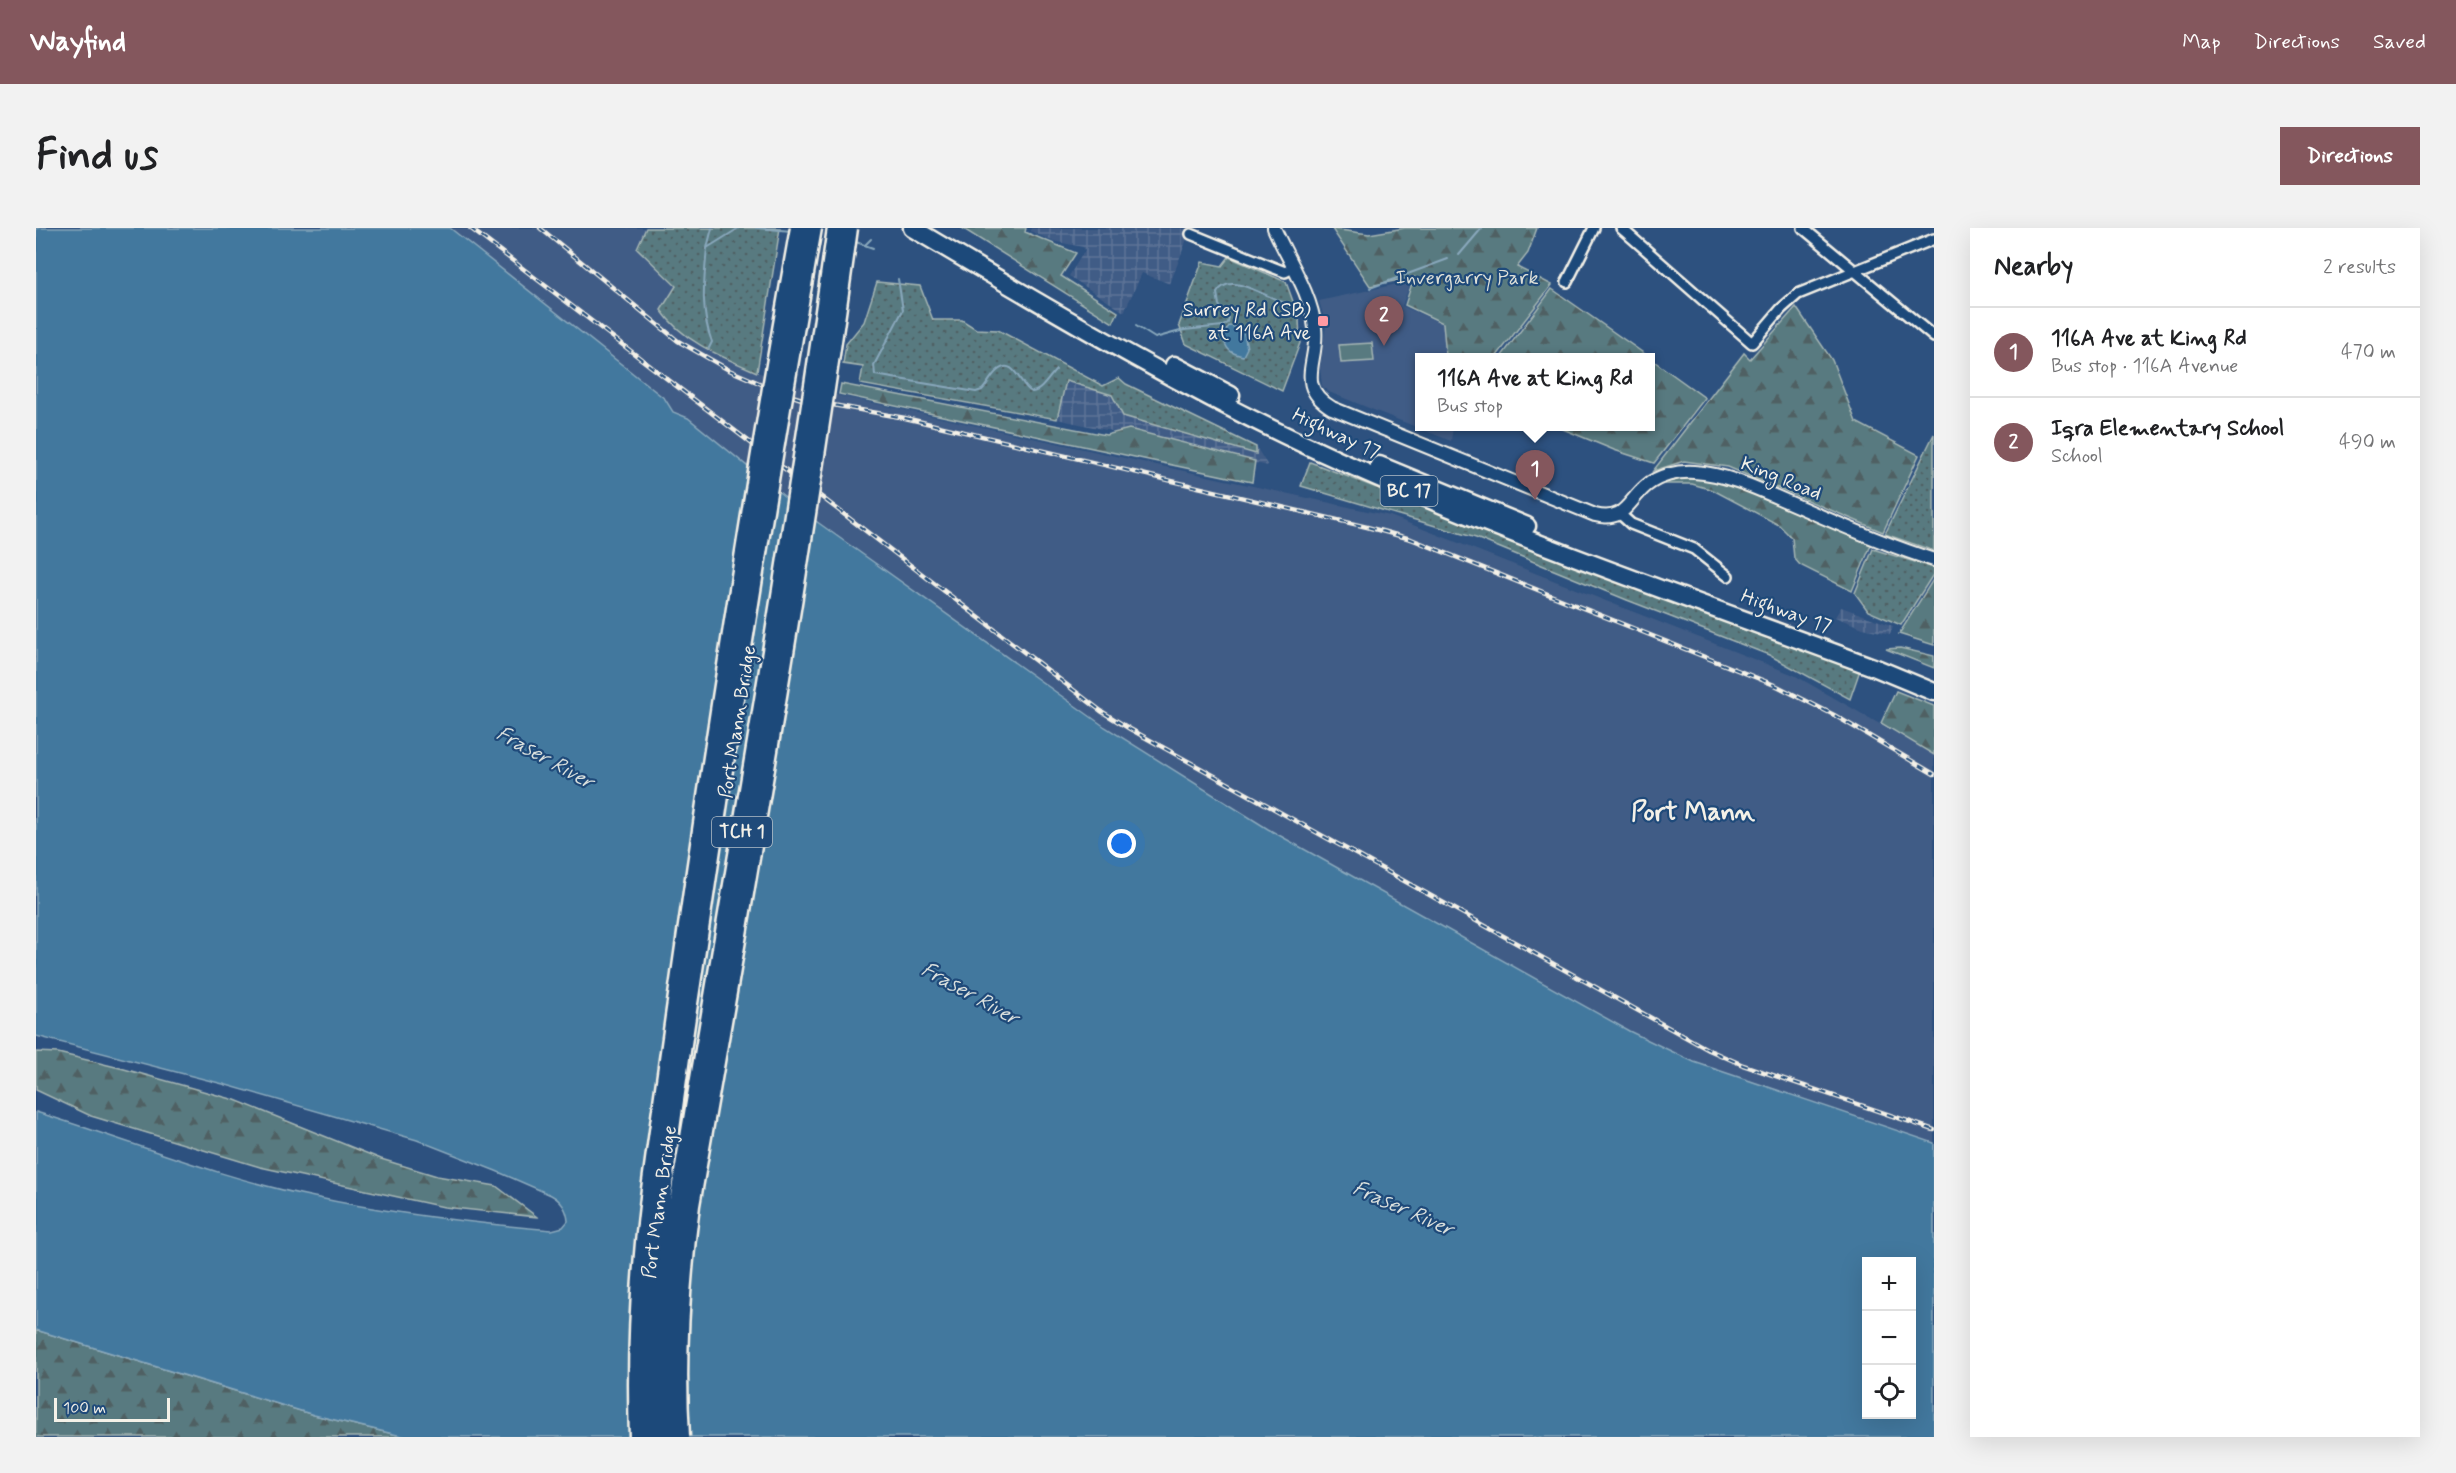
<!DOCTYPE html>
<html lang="en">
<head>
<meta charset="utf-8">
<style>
	body { margin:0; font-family:Mynerve,sans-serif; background:#f2f2f2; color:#202124 }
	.controls { position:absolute; right:18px; bottom:18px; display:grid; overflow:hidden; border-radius:0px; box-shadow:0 6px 24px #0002 }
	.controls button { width:54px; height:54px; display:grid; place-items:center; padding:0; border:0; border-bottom:2px solid #e0e0e0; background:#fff; color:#202124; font:30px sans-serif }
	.scale { position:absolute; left:18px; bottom:15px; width:116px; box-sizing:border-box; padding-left:6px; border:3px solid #f4f1e8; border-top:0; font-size:16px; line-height:21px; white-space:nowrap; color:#f4f1e8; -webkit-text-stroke:4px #1f4a7a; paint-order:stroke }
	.you { position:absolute; left:1086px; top:616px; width:21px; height:21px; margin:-15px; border:4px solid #fff; border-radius:50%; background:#1a73e8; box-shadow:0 0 0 9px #1a73e833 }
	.badge { display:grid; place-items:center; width:39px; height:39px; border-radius:50%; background:#84575d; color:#fff; font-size:20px; font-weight:700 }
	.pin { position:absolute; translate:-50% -50px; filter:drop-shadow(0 2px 3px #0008) }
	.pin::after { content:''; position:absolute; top:32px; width:21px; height:18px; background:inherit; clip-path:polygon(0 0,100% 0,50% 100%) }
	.popup { position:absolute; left:1379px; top:125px; width:240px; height:78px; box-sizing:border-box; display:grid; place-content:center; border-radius:0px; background:#fff; filter:drop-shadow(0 2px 4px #0005); font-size:20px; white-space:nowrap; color:#757577 }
	.popup b { font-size:22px; color:#202124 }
	.popup::after { content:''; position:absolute; left:50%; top:100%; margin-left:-12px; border:12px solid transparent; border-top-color:#fff }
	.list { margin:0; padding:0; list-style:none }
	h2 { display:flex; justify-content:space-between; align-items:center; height:78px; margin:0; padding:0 24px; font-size:26px }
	h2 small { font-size:20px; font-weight:400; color:#757577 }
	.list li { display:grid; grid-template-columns:39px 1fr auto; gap:18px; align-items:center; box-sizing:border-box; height:90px; padding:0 24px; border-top:2px solid #e0e0e0 }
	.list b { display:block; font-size:22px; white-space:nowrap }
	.list p { margin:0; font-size:20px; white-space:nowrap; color:#757577 }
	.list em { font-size:20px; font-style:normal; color:#757577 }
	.icon { flex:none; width:33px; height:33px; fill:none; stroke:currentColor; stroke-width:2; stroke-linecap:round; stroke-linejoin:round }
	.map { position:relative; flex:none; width:1898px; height:1209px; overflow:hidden; border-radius:0px }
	header { display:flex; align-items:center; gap:36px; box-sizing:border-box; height:84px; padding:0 30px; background:#84575d; color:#fff }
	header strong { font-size:28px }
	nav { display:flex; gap:33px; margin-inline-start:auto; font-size:21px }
	.intro { display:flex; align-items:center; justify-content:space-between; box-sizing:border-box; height:144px; padding:0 36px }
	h1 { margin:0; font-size:42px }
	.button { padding:15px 27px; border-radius:0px; background:#84575d; color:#fff; font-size:21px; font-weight:700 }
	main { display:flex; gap:36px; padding:0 36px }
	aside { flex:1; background:#fff; border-radius:0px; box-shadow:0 6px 24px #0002 }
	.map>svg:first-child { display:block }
	.built { fill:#415c86 }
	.industrial { fill:url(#industrial-grid) }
	.grass { fill:url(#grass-dots); stroke:#a6b6b4; stroke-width:1.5 }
	.forest { fill:url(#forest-firs); stroke:#a6b6b4; stroke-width:1.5 }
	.pitch { fill:#587a80; stroke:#a6b6b4; stroke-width:1.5 }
	.water { fill:#42789e; stroke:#89a8bc; stroke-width:1.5; fill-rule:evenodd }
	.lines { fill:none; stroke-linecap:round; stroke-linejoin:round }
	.stream { stroke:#89a8bc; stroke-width:2 }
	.street-casing { stroke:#f4f1e8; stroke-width:14 }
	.secondary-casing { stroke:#f4f1e8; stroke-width:16 }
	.highway-casing { stroke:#f4f1e8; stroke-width:21 }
	.street { stroke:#1f4a7a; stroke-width:9 }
	.secondary { stroke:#1f4a7a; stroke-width:12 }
	.highway { stroke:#1f4a7a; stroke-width:16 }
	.rail-casing { stroke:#f4f1e8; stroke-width:4.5 }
	.rail { stroke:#1f4a7a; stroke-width:2; stroke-dasharray:7; stroke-linecap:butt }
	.highway-bridge-casing { stroke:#f4f1e8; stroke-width:21; stroke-linecap:butt }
	.highway-bridge { stroke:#1f4a7a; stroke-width:16 }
	.poi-dot { fill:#ff9aa2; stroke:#1f4a7a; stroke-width:2 }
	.labels { text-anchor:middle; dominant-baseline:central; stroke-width:4.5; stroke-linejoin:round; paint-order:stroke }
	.shield { fill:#1f4a7a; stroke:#b4bfc7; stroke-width:1.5 }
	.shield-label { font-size:18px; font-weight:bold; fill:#f4f1e8 }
	.park-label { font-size:20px; fill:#dddfd8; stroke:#1f4a7a }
	.poi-label { font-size:20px; fill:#f4f1e8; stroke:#1f4a7a; text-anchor:end }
	.street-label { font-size:20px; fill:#f4f1e8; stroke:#1f4a7a }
	.water-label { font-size:21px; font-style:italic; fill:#d9dfdd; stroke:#1f4a7a }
	.district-label { font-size:26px; font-weight:bold; fill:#f4f1e8; stroke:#1f4a7a }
</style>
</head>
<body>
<header>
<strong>Wayfind</strong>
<nav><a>Map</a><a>Directions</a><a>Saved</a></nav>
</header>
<div class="intro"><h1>Find us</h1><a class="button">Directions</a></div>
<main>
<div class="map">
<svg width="1898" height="1209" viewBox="0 0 1898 1209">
	<defs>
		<pattern id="industrial-grid" width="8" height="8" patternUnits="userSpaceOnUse" patternTransform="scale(1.5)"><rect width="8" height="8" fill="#415c86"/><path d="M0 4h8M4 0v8" fill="none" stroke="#5d7497"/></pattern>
		<pattern id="grass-dots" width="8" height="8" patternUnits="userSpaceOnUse" patternTransform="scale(1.5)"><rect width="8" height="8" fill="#587a80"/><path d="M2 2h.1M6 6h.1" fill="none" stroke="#506163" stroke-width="1.8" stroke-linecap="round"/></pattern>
		<pattern id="forest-firs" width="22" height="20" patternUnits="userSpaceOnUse" patternTransform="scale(1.5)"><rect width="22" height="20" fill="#587a80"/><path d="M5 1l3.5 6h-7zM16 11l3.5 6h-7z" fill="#506163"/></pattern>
	</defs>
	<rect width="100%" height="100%" fill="#2d517f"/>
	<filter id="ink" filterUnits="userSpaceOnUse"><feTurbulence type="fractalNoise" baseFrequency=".0167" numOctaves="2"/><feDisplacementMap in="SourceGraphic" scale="12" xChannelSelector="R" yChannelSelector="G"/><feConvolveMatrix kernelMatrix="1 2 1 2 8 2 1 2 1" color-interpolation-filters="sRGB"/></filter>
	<g filter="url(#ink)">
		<path class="built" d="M414,0H610L601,20L640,58L625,82L632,92L669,121L721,144L772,161L1354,288L1758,447L1898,527V915L1658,834L1593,803L1232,601L1069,499L770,286L652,190L637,184L629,171Z
			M1375,53L1366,78L1407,96L1410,129L1384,130V198L1417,199L1415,213L1293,164L1286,158L1284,140L1290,97L1283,73Z"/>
		<path class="industrial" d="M995,0H1155L1134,56L1106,45L1088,84L1033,48L1049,22L1047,19L1016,13L994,3Z
			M1030,153L1076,167L1220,219L1232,238L1021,191Z
			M1805,379L1857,398L1854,406L1827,400L1799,389Z"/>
		<path class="grass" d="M610,0H744L721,144C686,129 647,114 625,82L640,58L601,20Z
			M1193,29L1250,54L1263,90L1264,115L1246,163L1150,116L1143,97L1166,34L1186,38Z
			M841,54L884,58L897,92H926L940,101L962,102L1067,158L1083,150L1090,156L1220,219V226L1087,188L1076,167L1030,153L1021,191L824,156L827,139L807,136L810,116L828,94Z
			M1898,206V323L1849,306Z
			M1274,234L1593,358L1824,442L1814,471L1733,427L1591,372L1440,310L1265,258Z
			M1837,321L1898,340V345L1865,397L1832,383L1819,365Z"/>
		<path class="forest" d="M926,0H990L989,4L1040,25L1025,48L1082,84L1077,95Z
			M1369,0H1501L1492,25L1481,39L1516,57L1460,129H1410L1407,95L1369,77L1378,49L1334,58L1296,1L1333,6Z
			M1516,61L1613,129H1465Z
			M1760,79L1796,132L1820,194L1883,227L1847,304L1692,239L1648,233L1617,243L1708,125L1714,131Z
			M1615,131L1669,170L1618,235L1578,222L1522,199L1615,198Z
			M805,156L1070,207L1093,201L1219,233L1216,254L803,166Z
			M1655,248C1718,258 1777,291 1835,317L1816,363L1764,337L1758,330L1756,310L1743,297L1677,262L1656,256H1629L1631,251Z
			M1898,350V417L1863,406Z
			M1864,420L1898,428V440L1850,421Z
			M1860,463L1898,478V527L1845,495Z
			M0,824L22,825L88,841L199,872L345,931L401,948L460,958L501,989L408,979L224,939L55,888L0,862Z
			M0,1102L278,1187L370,1209H0Z"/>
		<path class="pitch" d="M1336,115L1338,133L1305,135L1303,117Z"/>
		<path class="water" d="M0,0H414L629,171L637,184L652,190L770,286L1069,499L1232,601L1593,803L1658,834L1898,915V1209H370L278,1187L0,1102V884C92,912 183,950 278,969C357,986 435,995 516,1002L527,999L532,993C531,981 526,973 515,967L460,943L381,912L187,856L0,808ZM1830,1034H1876V1186H1830Z
			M1193,98L1207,100L1211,120L1207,128C1192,125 1190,120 1186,107Z"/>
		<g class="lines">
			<path class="stream" d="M720,0L756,3
				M817,13L837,20
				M829,17L835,11
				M671,20L676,0
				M1423,27L1446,0
				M862,51L867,82L838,137L839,147L940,164L946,162C952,156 955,148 961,143C979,127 984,160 996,164C1006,163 1013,149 1020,142
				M1334,60L1412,31
				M1100,98L1119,110L1148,102L1187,98L1192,95L1193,90L1183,77L1181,65C1195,39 1236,77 1259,76
				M673,120L676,114C664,83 668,52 671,20L703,0"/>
			<g class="street-casing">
				<path id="street" d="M1585,0L1716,115L1745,81L1762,66L1898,11
					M1767,0L1898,109
					M1155,6L1236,39L1249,44L1257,40
					M1531,54L1558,0
					M1584,286L1595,296L1658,321L1692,348"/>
			</g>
			<g class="secondary-casing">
				<path id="secondary" d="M1238,0C1252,32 1275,65 1279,100C1283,134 1258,157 1296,180L1559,287C1589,294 1591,274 1610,258C1623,247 1642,243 1658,244C1695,246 1732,266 1766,280C1809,299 1853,318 1898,332"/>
			</g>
			<g class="highway-casing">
				<path id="highway" d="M876,0C1015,82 1155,166 1302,232C1477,311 1660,373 1840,440L1898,464
					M1138,137L1195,167
					M1343,237L1491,298"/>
			</g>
			<use href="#street" class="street"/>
			<use href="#secondary" class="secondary"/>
			<use href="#highway" class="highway"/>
			<g class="rail-casing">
				<path id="rail" d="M434,0L1065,483L1094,501L1673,822L1707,837L1898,902
					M504,0L642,113L693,142L744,164L769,172L869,190L1331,299L1375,311L1741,458L1798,487L1898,546"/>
			</g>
			<use href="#rail" class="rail"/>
			<g class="highway-bridge-casing">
				<path id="highway-bridge" d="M602,1209C599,1128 603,1049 613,969C657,645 705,322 763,0
					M616,1209C609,1043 638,879 662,715C697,476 735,238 777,0
					M631,1209C627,1130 632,1052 642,974C697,650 754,326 800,0
					M645,1209C640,1131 645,1054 655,977C712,652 768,327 813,0"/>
			</g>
			<use href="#highway-bridge" class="highway-bridge"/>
		</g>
	</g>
	<rect class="poi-dot" x="1281" y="87" width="12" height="12" rx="3"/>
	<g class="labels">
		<g class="shield">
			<rect x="1344.5" y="248" width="57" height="30" rx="4.5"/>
			<rect x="676" y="589" width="60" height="30" rx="4.5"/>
		</g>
		<g class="shield-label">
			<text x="1373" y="263">BC 17</text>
			<text x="706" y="604">TCH 1</text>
		</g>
		<g class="park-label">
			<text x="1431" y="50">Invergarry Park</text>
		</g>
		<g class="poi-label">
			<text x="1275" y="82">Surrey Rd (SB)<tspan x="1275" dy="23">at 116A Ave</tspan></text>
		</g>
		<g class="street-label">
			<text transform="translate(1300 206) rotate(25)">Highway 17</text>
			<text transform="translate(1745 251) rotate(22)">King Road</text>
			<text transform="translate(1750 384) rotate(20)">Highway 17</text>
			<text transform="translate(702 494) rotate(-81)">Port Mann Bridge</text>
			<text transform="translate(624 974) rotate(-82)">Port Mann Bridge</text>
		</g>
		<g class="water-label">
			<text transform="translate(509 530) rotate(29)">Fraser River</text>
			<text transform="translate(934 766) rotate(29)">Fraser River</text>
			<text transform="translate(1367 981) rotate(24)">Fraser River</text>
		</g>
		<g class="district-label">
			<text x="1657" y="585">Port Mann</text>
		</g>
	</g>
</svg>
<div class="controls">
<button>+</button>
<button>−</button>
<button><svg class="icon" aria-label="locate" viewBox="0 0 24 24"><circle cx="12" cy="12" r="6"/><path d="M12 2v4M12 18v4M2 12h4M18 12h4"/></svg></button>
</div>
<div class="scale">100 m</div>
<div class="you"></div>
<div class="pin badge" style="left:1499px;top:272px">1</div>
<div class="popup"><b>116A Ave at King Rd</b>Bus stop</div>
<div class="pin badge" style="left:1348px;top:118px">2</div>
</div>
<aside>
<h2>Nearby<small>2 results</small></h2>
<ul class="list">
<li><span class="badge">1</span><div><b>116A Ave at King Rd</b><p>Bus stop · 116A Avenue</p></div><em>470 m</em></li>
<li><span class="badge">2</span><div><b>Iqra Elementary School</b><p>School</p></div><em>490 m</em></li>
</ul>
</aside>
</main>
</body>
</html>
